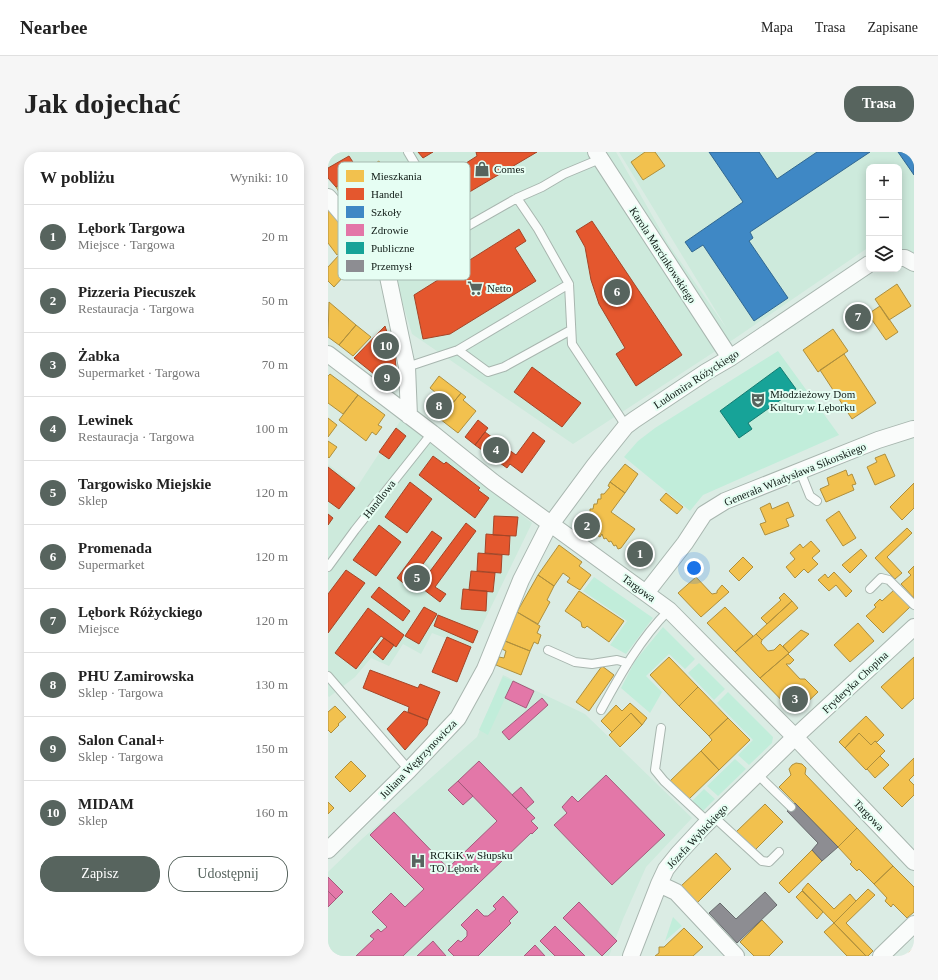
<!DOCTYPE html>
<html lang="pl">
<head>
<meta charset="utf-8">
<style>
	body { margin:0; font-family:"Times New Roman",serif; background:#f6f6f6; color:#222 }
	.controls { position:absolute; right:12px; top:12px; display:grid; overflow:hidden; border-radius:8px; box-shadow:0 2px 10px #0003 }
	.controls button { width:36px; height:36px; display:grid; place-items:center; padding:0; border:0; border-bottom:1px solid #e0e0e0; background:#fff; color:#222; font:20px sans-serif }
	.you { position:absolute; left:366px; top:416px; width:14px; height:14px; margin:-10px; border:3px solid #fff; border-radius:50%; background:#1a73e8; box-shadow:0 0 0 6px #1a73e833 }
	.badge { display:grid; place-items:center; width:26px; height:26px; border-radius:50%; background:#57645e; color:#fff; font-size:13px; font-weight:700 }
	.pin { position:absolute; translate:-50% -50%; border:2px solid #fff; box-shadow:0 1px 4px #0006 }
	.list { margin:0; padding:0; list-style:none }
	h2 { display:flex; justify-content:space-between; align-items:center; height:52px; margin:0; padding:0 16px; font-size:17px }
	h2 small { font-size:13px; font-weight:400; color:#767676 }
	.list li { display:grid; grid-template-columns:26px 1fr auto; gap:12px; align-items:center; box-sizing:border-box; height:64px; padding:0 16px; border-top:1px solid #e0e0e0 }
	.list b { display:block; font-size:15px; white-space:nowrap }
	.list p { margin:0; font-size:13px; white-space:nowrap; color:#767676 }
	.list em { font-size:13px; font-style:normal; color:#767676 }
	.actions { display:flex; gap:8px; padding:12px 16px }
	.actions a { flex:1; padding:9px 0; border:1px solid #57645e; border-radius:16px; text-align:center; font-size:14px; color:#57645e }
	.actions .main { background:#57645e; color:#fff }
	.icon { flex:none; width:22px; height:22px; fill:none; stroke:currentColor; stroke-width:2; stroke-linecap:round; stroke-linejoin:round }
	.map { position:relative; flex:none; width:586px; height:804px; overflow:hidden; border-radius:16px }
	header { display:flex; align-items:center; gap:24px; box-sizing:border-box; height:56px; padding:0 20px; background:#fff; border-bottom:1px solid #e0e0e0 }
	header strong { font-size:19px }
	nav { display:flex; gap:22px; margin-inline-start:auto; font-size:14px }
	.intro { display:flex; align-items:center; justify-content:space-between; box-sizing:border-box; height:96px; padding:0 24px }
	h1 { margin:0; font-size:28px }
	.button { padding:10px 18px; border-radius:16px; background:#57645e; color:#fff; font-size:14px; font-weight:700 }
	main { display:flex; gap:24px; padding:0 24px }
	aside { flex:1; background:#fff; border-radius:16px; box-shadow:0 2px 10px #0003 }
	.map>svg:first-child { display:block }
	.built { fill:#cdeadc }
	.green { fill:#c1edda }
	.homes { fill:#f2c14e; stroke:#ae8f3d }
	.shops { fill:#e4572e; stroke:#a44527 }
	.schools { fill:#3f88c5; stroke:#316790 }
	.health { fill:#e377a8; stroke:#a45b7c }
	.public { fill:#17a398; stroke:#157a71 }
	.industry { fill:#8d8d92; stroke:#686b6d }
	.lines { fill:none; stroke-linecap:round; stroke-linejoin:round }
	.lane-casing { stroke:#a8b6af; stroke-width:10 }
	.street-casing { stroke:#a8b6af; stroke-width:18 }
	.lane { stroke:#fafcfb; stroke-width:8 }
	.street { stroke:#fafcfb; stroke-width:16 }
	.labels { text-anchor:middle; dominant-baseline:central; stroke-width:4; stroke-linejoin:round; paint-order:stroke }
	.poi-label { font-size:11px; fill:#101b16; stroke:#e6fef3; text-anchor:start }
	.street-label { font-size:11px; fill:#101b16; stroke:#e6fef3 }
	.key { fill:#e6fef3; stroke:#a6bab1; stroke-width:1 }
	.key-label { font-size:11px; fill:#101b16 }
</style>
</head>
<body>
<header>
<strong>Nearbee</strong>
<nav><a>Mapa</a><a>Trasa</a><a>Zapisane</a></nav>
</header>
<div class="intro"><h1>Jak dojechać</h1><a class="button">Trasa</a></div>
<main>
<aside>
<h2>W pobliżu<small>Wyniki: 10</small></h2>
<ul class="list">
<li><span class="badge">1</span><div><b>Lębork Targowa</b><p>Miejsce · Targowa</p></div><em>20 m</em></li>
<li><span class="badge">2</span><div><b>Pizzeria Piecuszek</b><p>Restauracja · Targowa</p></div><em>50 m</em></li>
<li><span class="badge">3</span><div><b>Żabka</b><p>Supermarket · Targowa</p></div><em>70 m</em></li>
<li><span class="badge">4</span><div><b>Lewinek</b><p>Restauracja · Targowa</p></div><em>100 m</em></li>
<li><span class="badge">5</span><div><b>Targowisko Miejskie</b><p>Sklep</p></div><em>120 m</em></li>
<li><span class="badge">6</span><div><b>Promenada</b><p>Supermarket</p></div><em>120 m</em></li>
<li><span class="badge">7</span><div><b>Lębork Różyckiego</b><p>Miejsce</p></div><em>120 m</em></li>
<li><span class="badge">8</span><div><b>PHU Zamirowska</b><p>Sklep · Targowa</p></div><em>130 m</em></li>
<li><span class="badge">9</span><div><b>Salon Canal+</b><p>Sklep · Targowa</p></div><em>150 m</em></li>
<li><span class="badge">10</span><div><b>MIDAM</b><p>Sklep</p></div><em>160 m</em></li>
</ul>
<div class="actions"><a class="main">Zapisz</a><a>Udostępnij</a></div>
</aside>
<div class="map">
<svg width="586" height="804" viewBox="0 0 586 804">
	<rect width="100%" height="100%" fill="#dbece4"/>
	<path class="built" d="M0,0H288L341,93L399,177L291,0H586V121L571,108V15H541V95L406,187L245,292L84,182L58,97L0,24Z
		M73,268L204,371L143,496L104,481L93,502L75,492L61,514L43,506L27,525L1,545L0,544V312L29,335Z
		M175,523L257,562L364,666L318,715L295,767L281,804H0V720L35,686L149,585Z"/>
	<path class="green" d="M450,199L511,283L375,343L362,359L296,305L310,289L327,276Z
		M266,425L325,466L298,502L282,493L299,469L255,439Z
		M335,475L367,507L357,517L341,502L318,524L334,540L322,561L293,536L307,509Z
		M371,511L397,537L386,548L360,521Z
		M175,525L185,529L160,583L151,578Z
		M400,540L445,585L444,591L421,613L410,603L425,588L389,551Z
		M407,607L418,617L390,644L379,634Z
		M376,637L387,647L374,660L363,650Z
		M345,765L354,774L337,789Z"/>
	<path class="homes" d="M317,0H327L337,14L315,28L303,10Z
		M51,9L58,20L48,26L55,37L41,45L46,54L26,65L8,35Z
		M0,56L25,86L9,103L0,91Z
		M11,103L24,115L6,135L0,129V115Z
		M569,132L583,154L561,168L547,147Z
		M1,150L28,173L11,193L0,185Z
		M552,154L570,180L558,188L540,162Z
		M533,156L540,166L528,174L521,163Z
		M28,173L43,185L25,204L11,193Z
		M505,177L520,199L490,220L475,198Z
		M516,202L548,251L524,267L492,218Z
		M2,222L30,243L15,262L0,251V224Z
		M111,224L133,241L115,263L98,250L107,240L102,236Z
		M133,241L138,245L135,248L148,259L130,281L112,267Z
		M30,243L57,263L50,273L54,275L48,283L44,280L38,289L11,268Z
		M0,266L9,273L0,285Z
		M0,289L9,295L1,306L0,305Z
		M557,302L567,324L547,333L539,315L549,310L547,306Z
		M297,312L310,322L297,341L282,330Z
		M518,318L520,324L524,322L528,332L524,333L526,338L498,350L492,337L501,333L499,326Z
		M282,330L297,341L283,360L307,377L293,396L290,397L288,393L286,394L283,389L281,390L278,386L276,387L274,382L272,385L267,382L272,374L259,367L262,362V357H265L266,352H269L270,347H273V342H276L282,335L280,334Z
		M586,331V356L574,368L562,355Z
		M338,341L355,355L349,362L332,348Z
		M460,350L466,364L458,367L461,374L437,383L432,372L438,370L432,356L442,351L444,357Z
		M511,359L528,386L515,394L498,368Z
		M579,376L584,381L559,405L574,421L567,427L547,406Z
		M483,389L492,399L484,406L490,412L480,421L476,417L467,426L458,415L467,407L462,401L472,392L475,396Z
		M311,391L322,399L313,412L302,404Z
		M231,393L254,410L251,414L263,423L252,438L239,430L242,426L235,421L226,434L210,423Z
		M533,397L539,404L522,421L514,413Z
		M415,405L425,415L411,429L401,419Z
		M586,414V446L573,432L583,423L580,420Z
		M506,420L524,439L518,445L508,433L501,439L490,428L497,422L500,426Z
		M210,423L226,434L219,448L222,450L210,472L189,460Z
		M368,425L384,442L389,441V439L394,433L401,440L373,465L350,441Z
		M566,438L582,455L555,481L538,464L548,455L546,453L552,447L554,449Z
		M251,439L296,469L281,490L259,474L257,476L254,475L253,470L237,459Z
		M456,441L464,449L439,472L433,466L453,448L451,446Z
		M464,449L470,456L434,488L428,482Z
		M397,455L425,484L407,500L379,471Z
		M189,460L212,474L209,481L213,483L210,492L206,490L202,499L177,489Z
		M530,471L546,489L522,510L506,493Z
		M473,478L481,482L461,501L455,494Z
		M428,482L434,488L433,491L440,499L446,498L452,492L461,501L432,526L407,500Z
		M177,489L202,499L193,523L168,513L171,505L176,506L178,499L174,497Z
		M460,502L466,508L462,512H458L472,527H477L490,540L470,559H464L432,526Z
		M341,505L370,535L351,554L322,523Z
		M586,505V546L574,557L553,535Z
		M274,514L286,523L261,559L248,550Z
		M370,535L400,566L381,584L351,554Z
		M302,551L319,566L314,573L303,561L284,580L273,569L288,553L294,559Z
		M7,554L18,565L10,572L11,573L3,581L0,578V560Z
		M303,561L314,573L292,595L281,583Z
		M538,564L556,583L549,590L547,589L543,593L531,581L517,596L511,590Z
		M400,566L422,588L391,618L373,599L384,588L381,584Z
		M531,581L543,593L547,589L557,599L538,618L517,596Z
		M373,599L391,618L361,647L342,629Z
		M552,604L561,613L547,626L539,617Z
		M586,606V623L581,628L586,633V643L574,655L555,636Z
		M23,609L38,624L22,640L7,625Z
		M468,611L474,612L478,616L477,622L529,676L510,695L451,635L463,623L461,617L464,613Z
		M0,650L6,656L0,662Z
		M437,652L455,670L426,699L408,680Z
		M529,676L565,714L546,732L531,717L529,719L522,712L524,710L510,695Z
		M484,698L494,709L461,741L451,731Z
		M388,701L403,717L369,751L353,734Z
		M565,714L586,735V760L579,766L565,752L563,755L557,749L559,746L546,732Z
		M480,731L506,757L522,742L528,749L506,771L474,738Z
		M540,737L547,743L518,771L545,799L540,804H538L506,771Z
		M474,739L495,760L489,767L468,745Z
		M434,768L455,790L441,804H426L412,790Z
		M506,771L538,804H519L496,780Z
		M356,776L375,795L365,804H327L331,801V795H336Z
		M584,797L586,800V804H577Z"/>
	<path class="shops" d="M90,0H105L95,6Z
		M148,0H209L133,45L110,36L107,31L149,4Z
		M21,4L32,21L8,35L0,26V16Z
		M264,69L354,203L308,234L288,202L297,196L271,152L263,128L257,95L248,79Z
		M191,77L198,89L187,96L208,129L122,182L95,187L86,143Z
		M57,174L67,205L69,225L62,235L26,206Z
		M204,215L253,251L234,275L186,240Z
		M150,268L160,276L147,293L137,285Z
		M68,276L78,284L61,307L51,300Z
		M157,280L188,303L205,280L217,289L194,321L182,312L179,316L147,293Z
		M105,304L116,312L118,310L152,336L150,338L161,346L147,366L91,323Z
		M0,315L27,336L11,357L0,349Z
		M82,330L104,347L79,381L57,365Z
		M0,362L5,366L0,373Z
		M166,364L190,365L188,384L165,383Z
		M259,367L272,374L265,384L254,376Z
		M138,371L148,379L107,435L118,442L112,450L91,434Z
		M51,373L73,390L48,424L25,408Z
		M104,379L114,386L79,434L69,426Z
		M158,382L182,384L181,403L157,401Z
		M150,401L174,403L173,421L149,419Z
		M18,418L37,431L0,481V442Z
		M143,419L167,421L165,440L141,438Z
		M51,435L82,459L75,469L43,445Z
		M135,437L159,439L158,459L133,457Z
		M96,455L109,462L91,492L77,484Z
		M40,456L76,483L68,495L53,484L28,517L7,501Z
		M110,463L150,479L145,491L106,474Z
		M119,485L143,495L129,530L104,520Z
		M56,486L66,493L55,508L45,500Z
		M42,518L90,536L92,532L112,540L100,568L80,560L81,555L35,536Z
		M76,559L100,568L99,573L77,598L59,577Z"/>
	<path class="schools" d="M381,0H431L449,27L489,0H542L422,80L425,86L421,89L460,146L426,169L375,93L364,100L357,90L415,50Z
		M570,0H586V23Z"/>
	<path class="health" d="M185,529L206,539L198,556L177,546Z
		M214,546L220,553L181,588L174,580Z
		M151,609L207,666L203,669L210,676L204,682L203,681L75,804H28L46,787L42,784L50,777L53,780L59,775L44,760L63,741L77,755L96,737L42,683L66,660L120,716L169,669L130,629Z
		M278,623L337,683L284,733L226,673L239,661L234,655L244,644L250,650Z
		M130,629L145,644L135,653L120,638Z
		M193,635L206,650L198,657L184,643Z
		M0,725L15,740L8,747L0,739Z
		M0,739L8,747L0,755Z
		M175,744L190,760L181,769L183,771L150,804H126L120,798L130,788L133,790L139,784V779L133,773L149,757L156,764H160L168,757L165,754Z
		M251,750L289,789L274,804L235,766Z
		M227,774L257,804H227L212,789Z
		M105,789L118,804H89Z
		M207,793L217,804H196Z"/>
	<path class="public" d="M452,215L468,237L420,271L424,277L411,286L392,259Z"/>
	<path class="industry" d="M467,651L510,695L494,709L484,698L490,691L459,659Z
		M437,740L449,753L409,791L381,761L392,751L408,767Z"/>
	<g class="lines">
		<g class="lane-casing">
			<path id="lane" d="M80,0L106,44L131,58L138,75
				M189,46L210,77L241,132L244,192L298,274
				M59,120L189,46L214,35L236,22L272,7
				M130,198L160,220L176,215L243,178
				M79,215L130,198L241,132
				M472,319L482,344L489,349
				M0,415L27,378L104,281
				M542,437L553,426L561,428L586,453
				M220,498L247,510L264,512L289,508L300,511
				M0,524L81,618
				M273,558C292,523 312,487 341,458
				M333,576L327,618L336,629L380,670
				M429,622L463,655
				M386,665L434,709L441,710L451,700"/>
		</g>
		<g class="street-casing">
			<path id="street" d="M268,0L402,206
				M0,45L38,90L59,120L79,215L81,264
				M571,106H577L586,111
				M0,202L104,281L165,330L341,458L467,585L586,710
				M318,441L357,391L376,362L397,349L550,288L585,277
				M0,698L81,618L130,566L157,517L193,428L218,379L266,314L298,274L306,268L378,220L402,206L541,112
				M331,732L348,740L408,804
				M303,804L331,732L338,717L350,702L376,674L467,585L586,475
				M553,804L586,772"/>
		</g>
		<use href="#lane" class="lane"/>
		<use href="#street" class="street"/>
	</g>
	<defs>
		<g id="shop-bare" transform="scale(1.2)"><path d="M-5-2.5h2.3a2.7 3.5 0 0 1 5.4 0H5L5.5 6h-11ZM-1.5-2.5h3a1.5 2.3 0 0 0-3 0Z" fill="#57645e" stroke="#e6fef3" stroke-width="2.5" paint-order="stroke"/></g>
		<g id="supermarket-bare" transform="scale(1.2)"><path d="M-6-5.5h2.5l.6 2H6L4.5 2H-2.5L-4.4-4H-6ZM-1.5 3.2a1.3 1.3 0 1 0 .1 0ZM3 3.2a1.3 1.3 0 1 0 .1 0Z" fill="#57645e" stroke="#e6fef3" stroke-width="2.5" paint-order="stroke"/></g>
		<g id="theatre-bare" transform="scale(1.2)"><path d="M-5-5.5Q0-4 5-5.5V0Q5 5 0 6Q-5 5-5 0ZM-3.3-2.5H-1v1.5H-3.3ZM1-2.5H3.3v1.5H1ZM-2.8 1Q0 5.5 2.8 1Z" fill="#57645e" stroke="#e6fef3" stroke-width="2.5" paint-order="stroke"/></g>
		<g id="hospital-bare" transform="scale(1.2)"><path d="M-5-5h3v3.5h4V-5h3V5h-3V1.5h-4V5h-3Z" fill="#57645e" stroke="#e6fef3" stroke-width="2.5" paint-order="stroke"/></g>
	</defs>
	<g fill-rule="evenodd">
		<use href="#shop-bare" x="154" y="17"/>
		<use href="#supermarket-bare" x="147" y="136"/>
		<use href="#theatre-bare" x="430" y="248"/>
		<use href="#hospital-bare" x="90" y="709"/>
	</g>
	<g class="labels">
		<g class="poi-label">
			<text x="166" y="17">Comes</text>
			<text x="159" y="136">Netto</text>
			<text x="442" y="242">Młodzieżowy Dom<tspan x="442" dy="13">Kultury w Lęborku</tspan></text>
			<text x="102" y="703">RCKiK w Słupsku<tspan x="102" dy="13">TO Lębork</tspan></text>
		</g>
		<g class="street-label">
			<text transform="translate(335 103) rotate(57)">Karola Marcinkowskiego</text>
			<text transform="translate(368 227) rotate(-33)">Ludomira Różyckiego</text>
			<text transform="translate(467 322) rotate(-22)">Generała Władysława Sikorskiego</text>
			<text transform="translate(51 347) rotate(-52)">Handlowa</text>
			<text transform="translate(311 436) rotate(36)">Targowa</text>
			<text transform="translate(527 530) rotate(-43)">Fryderyka Chopina</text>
			<text transform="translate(90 607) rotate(-46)">Juliana Węgrzynowicza</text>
			<text transform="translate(541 663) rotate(46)">Targowa</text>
			<text transform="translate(369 684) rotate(-47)">Józefa Wybickiego</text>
		</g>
	</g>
	<rect x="10" y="10" width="132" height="118" rx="6" class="key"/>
	<rect x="18" y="18" width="18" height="12" fill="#f2c14e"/>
	<rect x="18" y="36" width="18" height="12" fill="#e4572e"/>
	<rect x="18" y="54" width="18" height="12" fill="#3f88c5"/>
	<rect x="18" y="72" width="18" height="12" fill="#e377a8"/>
	<rect x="18" y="90" width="18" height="12" fill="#17a398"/>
	<rect x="18" y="108" width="18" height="12" fill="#8d8d92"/>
	<g class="key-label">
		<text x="43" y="28">Mieszkania</text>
		<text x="43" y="46">Handel</text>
		<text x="43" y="64">Szkoły</text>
		<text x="43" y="82">Zdrowie</text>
		<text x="43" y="100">Publiczne</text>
		<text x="43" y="118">Przemysł</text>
	</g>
</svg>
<div class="controls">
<button>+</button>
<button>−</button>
<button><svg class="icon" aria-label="layers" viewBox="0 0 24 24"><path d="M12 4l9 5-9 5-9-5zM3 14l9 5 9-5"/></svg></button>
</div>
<div class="you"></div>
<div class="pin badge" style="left:312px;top:402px">1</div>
<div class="pin badge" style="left:259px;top:374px">2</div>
<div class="pin badge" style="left:467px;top:547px">3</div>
<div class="pin badge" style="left:168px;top:298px">4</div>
<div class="pin badge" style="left:89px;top:426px">5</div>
<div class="pin badge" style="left:289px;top:140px">6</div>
<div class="pin badge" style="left:530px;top:165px">7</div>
<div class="pin badge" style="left:111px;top:254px">8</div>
<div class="pin badge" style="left:59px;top:226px">9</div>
<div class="pin badge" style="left:58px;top:194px">10</div>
</div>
</main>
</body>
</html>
